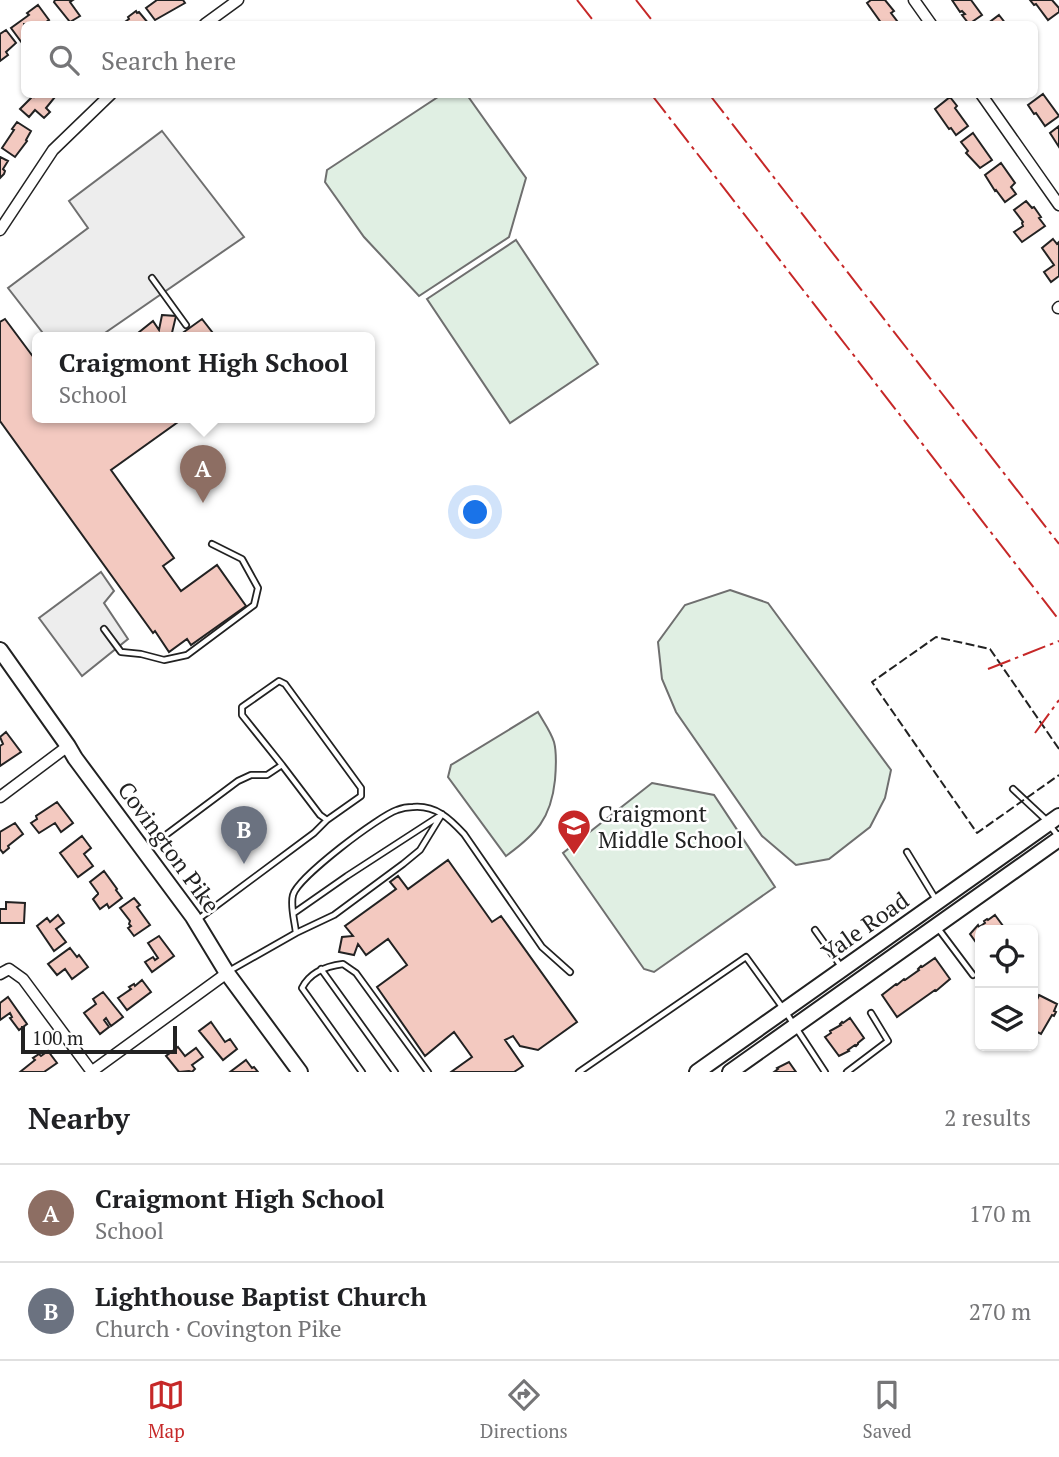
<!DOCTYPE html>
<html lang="en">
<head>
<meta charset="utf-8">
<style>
	body { margin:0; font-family:"PT Serif",serif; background:#f2f2f2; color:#202124 }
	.controls { position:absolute; right:21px; bottom:21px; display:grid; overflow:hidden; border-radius:10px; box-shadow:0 2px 5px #0004 }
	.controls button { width:63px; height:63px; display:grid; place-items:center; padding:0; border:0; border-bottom:2px solid #e0e0e0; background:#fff; color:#202124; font:35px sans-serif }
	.scale { position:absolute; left:21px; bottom:18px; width:156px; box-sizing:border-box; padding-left:7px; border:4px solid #222; border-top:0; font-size:19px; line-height:24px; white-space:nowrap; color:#222; -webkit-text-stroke:5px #fff; paint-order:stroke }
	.you { position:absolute; left:476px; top:513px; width:24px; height:24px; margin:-18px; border:5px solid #fff; border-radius:50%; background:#1a73e8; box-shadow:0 0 0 10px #1a73e833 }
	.badge { display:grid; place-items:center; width:46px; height:46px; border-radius:50%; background:#c62828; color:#fff; font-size:23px; font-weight:700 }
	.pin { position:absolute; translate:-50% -58px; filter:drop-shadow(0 2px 4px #0008) }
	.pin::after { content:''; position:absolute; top:37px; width:24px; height:21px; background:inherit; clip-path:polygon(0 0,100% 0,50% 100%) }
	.popup { position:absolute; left:32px; top:332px; width:343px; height:91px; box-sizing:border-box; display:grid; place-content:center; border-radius:10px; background:#fff; filter:drop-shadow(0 2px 5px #0005); font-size:23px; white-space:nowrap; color:#757577 }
	.popup b { font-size:26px; color:#202124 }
	.popup::after { content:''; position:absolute; left:50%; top:100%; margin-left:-14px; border:14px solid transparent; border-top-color:#fff }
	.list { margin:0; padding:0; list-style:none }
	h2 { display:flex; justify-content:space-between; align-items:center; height:91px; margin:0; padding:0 28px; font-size:30px }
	h2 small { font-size:23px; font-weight:400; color:#757577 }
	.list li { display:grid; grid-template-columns:46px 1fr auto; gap:21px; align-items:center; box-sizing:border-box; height:98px; padding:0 28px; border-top:2px solid #e0e0e0 }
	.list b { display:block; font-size:26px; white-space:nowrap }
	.list p { margin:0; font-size:23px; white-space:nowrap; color:#757577 }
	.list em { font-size:23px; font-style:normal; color:#757577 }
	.icon { flex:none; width:38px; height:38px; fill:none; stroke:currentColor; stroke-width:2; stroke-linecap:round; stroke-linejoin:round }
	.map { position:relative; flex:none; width:1059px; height:1072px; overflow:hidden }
	.search { position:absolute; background:#fff; box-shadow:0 2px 5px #0004; left:21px; right:21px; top:21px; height:77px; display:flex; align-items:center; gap:18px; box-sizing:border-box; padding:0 24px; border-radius:10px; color:#757577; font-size:26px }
	.sheet { height:287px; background:#fff }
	nav { display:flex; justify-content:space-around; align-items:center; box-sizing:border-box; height:98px; border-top:2px solid #e0e0e0; background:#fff; font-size:19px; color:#757577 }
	nav a { display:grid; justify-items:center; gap:4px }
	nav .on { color:#c62828 }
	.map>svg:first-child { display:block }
	.green { fill:#e0efe3; stroke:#6f6f6f; stroke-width:2 }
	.parking { fill:#ededed; stroke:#6f6f6f; stroke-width:2 }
	.building { fill:#f3c9c0; stroke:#222; stroke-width:2 }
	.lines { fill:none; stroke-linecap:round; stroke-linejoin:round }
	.service-casing { stroke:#222; stroke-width:8 }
	.minor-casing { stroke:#222; stroke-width:13 }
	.secondary-casing { stroke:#222; stroke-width:18 }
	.primary-casing { stroke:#222; stroke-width:18 }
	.service { stroke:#fff; stroke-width:4.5 }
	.minor { stroke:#fff; stroke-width:10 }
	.secondary { stroke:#fff; stroke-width:14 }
	.primary { stroke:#fff; stroke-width:14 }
	.fence { stroke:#222; stroke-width:2; stroke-dasharray:9 3.5; stroke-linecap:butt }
	.power { stroke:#c62828; stroke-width:2; stroke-dasharray:24 5 3.5 5; stroke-linecap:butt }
	.labels { text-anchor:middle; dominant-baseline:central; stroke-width:5; stroke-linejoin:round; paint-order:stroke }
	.poi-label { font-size:23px; fill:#222; stroke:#fff; text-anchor:start }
	.street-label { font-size:23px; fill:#222; stroke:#fff }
</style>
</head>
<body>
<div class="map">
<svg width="1059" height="1072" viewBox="0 0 1059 1072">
	<rect width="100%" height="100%" fill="#fff"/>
	<path class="green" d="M441,95H467L526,178L509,237L419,296L364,237L325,182L327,170Z
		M516,240L598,364L510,423L427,299Z
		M730,590L768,603L891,770L885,798L870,827L829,859L796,865L762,836L676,712L662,679L658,642L685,605Z
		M538,712C543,721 551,732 554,742C557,753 556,768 555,780C551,819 536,834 506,856L448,777L451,765Z
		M652,783L714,795L775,887L654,972L644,969L563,853Z"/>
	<path class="parking" d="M162,131L244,237L99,337H46L8,288L88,228L69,201Z
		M101,572L114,591L104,603L128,639L82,676L39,618Z"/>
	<path class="building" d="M55,0H73L70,2L80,16L70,22L54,2Z
		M157,0H183L185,3L155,20L146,8Z
		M871,0H885L894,11L891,13L897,21L891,24H882L867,3Z
		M952,0H971L982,15L969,24L962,15L965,14L962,11L960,12Z
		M1030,0H1052L1059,8V12L1048,20L1036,4L1034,5Z
		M38,5L49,20L43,24H24V41L22,43L11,28L29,15L27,13Z
		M136,11L137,13L139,12L149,24H122L129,19L128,17Z
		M999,15L1006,24H987Z
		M6,30L16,43L6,52L8,55L0,61V34Z
		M37,94H53L55,97L46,108L50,112L44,118L35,110L29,117L20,109L33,96L34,97Z
		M1043,94L1059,116L1045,126L1036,113L1034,114L1028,105Z
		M950,97L957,106L955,108L968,126L956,135L951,128L949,129L935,109Z
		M17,122L31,131L26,140L27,141L15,157L2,148L14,130L12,129Z
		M1059,126V147L1050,133Z
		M973,133L992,160L980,168L966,153L968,151L961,142Z
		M0,157L8,161L3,169L5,171L4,174L0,178Z
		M1001,163L1015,183L1011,187L1016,194L1005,202L996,190L995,191L985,175Z
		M1026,201L1032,208L1034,207L1041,217L1039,218L1045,226L1022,242L1014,232L1023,226L1022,223L1023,222L1014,210Z
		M1053,239L1057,244L1059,242V276L1051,282L1044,272L1054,265L1042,248Z
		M162,315L176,316L171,337H133L153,321L159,330Z
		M5,319L37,362V417H185L111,470L174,558L163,566L181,591L217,565L246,606L191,645L187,639L169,652L155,631L153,633L0,421V322Z
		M202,319L216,337H177Z
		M6,732L21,752L0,766V746L3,744L0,737Z
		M57,802L73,823L61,832L55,823L39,833L31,823L37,819L36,816Z
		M15,823L23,834L8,846L9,848L3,853L0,849V832Z
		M82,836L91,848L84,854L93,866L78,877L60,853Z
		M448,860L492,922L501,916L577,1022L538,1050L520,1046L513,1036L505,1040L523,1066L514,1072H451L472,1057L454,1032L425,1056L377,987L407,965L388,939L366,955L358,944L354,955L339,952L342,937L353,936L345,926L396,889L390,882L398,876L408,889Z
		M104,871L117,889L116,890L122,898L109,908L107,904L100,909L93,899L98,894V893L90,882Z
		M134,898L140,905L137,907L150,925L134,936L128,928L131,926L129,924L130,921L120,908Z
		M6,902L25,903L24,923H0V909H6Z
		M58,915L64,923L56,929L66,942L54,951L37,926L47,918L50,922Z
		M995,915L1006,930H980V948L970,934L978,925L979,927L985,923L984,921L987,919L988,920Z
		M159,936L174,956L152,972L145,962L153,957L155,960L158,958L148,943Z
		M70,948L77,957L79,955L88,967L72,979L65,969L57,975L48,964Z
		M935,958L950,979L936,991L935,990L897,1017L882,995L896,984L897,985L904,979L905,980L919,970L918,969L921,966L922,967Z
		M142,980L151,992L127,1010L118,998L131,989L129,987L134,984L135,986Z
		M103,992L123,1017L111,1026L106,1018L104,1020L109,1027L100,1034L84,1013L96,1004L93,999Z
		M1039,995L1057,1004L1054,1011L1056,1012L1054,1016L1052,1015L1041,1034L1033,1030V1012L1035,1007L1033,1005V1000L1036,1002Z
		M8,997L27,1024L19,1030L10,1018L12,1017L10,1013L0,1020V1003Z
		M850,1018L864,1038L858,1043V1044L856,1046L855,1045L848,1050L849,1051L839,1056L825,1037L831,1033L830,1031L841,1025L840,1024L842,1022L843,1023Z
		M211,1022L225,1042L230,1039L237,1049L223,1060L199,1031Z
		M178,1047L185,1056L196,1048L203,1057L192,1065L195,1069L192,1072L189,1071L179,1072L166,1056Z
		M48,1051L57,1063L44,1072H20L35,1060L33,1058L39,1054L41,1056Z
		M246,1060L252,1068L254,1067L258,1072H230Z
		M789,1062L796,1072H774L778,1069L777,1068Z"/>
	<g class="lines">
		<g class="service-casing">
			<path id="service" d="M152,278L186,325
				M104,629L121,652L141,654L164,660L187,655L254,605L258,588L242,559L212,544
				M1013,789L1044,818L1058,836
				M147,849L238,781L251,775H267L282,765L320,815L327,820L361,796V788L285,684L279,681L242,707V715L282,765
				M907,852L935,898
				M294,913L347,876L438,817
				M197,920L314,833L327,820
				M937,927L973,975
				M815,930L840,965
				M296,933C295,922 290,906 293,895C298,877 379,816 397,810C402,808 409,807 413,807C436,805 450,819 464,834L542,947L570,972
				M321,969L395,1072
				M229,971L296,933L334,915L403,864L420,850L442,814
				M362,1072L302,988C310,972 327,966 343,964L356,973L428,1072
				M579,1072L746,957L785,1011L825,1072
				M847,1072L888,1041L871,1013"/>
		</g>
		<g class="minor-casing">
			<path id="minor" d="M914,0L931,24
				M205,24L238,0
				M981,94L1059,205
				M0,230L53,150L111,94
				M1058,308L1059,307
				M0,797L68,746
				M0,974L9,969L23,979L92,1072
				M91,1072L227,973"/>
		</g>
		<g class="secondary-casing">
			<path id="secondary" d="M697,1072L1059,816
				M730,1072L1059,839"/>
		</g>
		<g class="primary-casing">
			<path id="primary" d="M0,650L68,746L75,758L193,917L227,973L300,1072"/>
		</g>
		<use href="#service" class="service"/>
		<use href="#minor" class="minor"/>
		<use href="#secondary" class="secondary"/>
		<use href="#primary" class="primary"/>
		<path class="fence" d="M1059,749L990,649L936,637L872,682L977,833L1059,775"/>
		<path class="power" d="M577,0L596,24
			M636,0L655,24
			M651,94L1059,620
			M709,94L1059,544
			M988,669L1059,641
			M1035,733L1059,700"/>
	</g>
	<defs>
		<g id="school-pin" transform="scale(1.75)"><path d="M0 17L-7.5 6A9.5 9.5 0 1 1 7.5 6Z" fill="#c62828" stroke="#fff"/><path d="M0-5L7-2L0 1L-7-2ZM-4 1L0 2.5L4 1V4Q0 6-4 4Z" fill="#fff"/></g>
	</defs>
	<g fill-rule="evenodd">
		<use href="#school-pin" x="574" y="826"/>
	</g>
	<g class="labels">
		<g class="poi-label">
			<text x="598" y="813">Craigmont<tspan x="598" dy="26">Middle School</tspan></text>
		</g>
		<g class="street-label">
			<text transform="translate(169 847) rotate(54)">Covington Pike</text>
			<text transform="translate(865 926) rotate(-35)">Yale Road</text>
		</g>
	</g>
</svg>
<div class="controls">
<button><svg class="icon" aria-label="locate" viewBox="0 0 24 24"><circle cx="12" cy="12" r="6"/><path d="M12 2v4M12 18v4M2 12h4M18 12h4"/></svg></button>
<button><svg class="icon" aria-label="layers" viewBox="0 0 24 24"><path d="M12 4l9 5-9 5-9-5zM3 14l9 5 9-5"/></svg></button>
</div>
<div class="scale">100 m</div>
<div class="you"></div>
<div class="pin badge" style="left:203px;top:503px;background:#8d6e63">A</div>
<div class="popup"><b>Craigmont High School</b>School</div>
<div class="pin badge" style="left:244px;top:864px;background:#6b7280">B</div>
<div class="search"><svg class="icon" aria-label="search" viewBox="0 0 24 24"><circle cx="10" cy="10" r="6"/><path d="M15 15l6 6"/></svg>Search here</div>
</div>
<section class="sheet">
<h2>Nearby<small>2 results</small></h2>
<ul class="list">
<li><span class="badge" style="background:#8d6e63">A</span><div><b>Craigmont High School</b><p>School</p></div><em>170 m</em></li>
<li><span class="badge" style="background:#6b7280">B</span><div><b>Lighthouse Baptist Church</b><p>Church · Covington Pike</p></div><em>270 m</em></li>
</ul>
</section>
<nav>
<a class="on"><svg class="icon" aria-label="map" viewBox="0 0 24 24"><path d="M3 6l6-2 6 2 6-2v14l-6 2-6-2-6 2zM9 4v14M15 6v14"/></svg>Map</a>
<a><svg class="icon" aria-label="directions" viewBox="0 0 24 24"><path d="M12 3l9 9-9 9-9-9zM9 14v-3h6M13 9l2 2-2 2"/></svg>Directions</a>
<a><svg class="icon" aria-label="saved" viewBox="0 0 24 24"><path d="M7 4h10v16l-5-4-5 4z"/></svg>Saved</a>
</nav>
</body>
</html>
